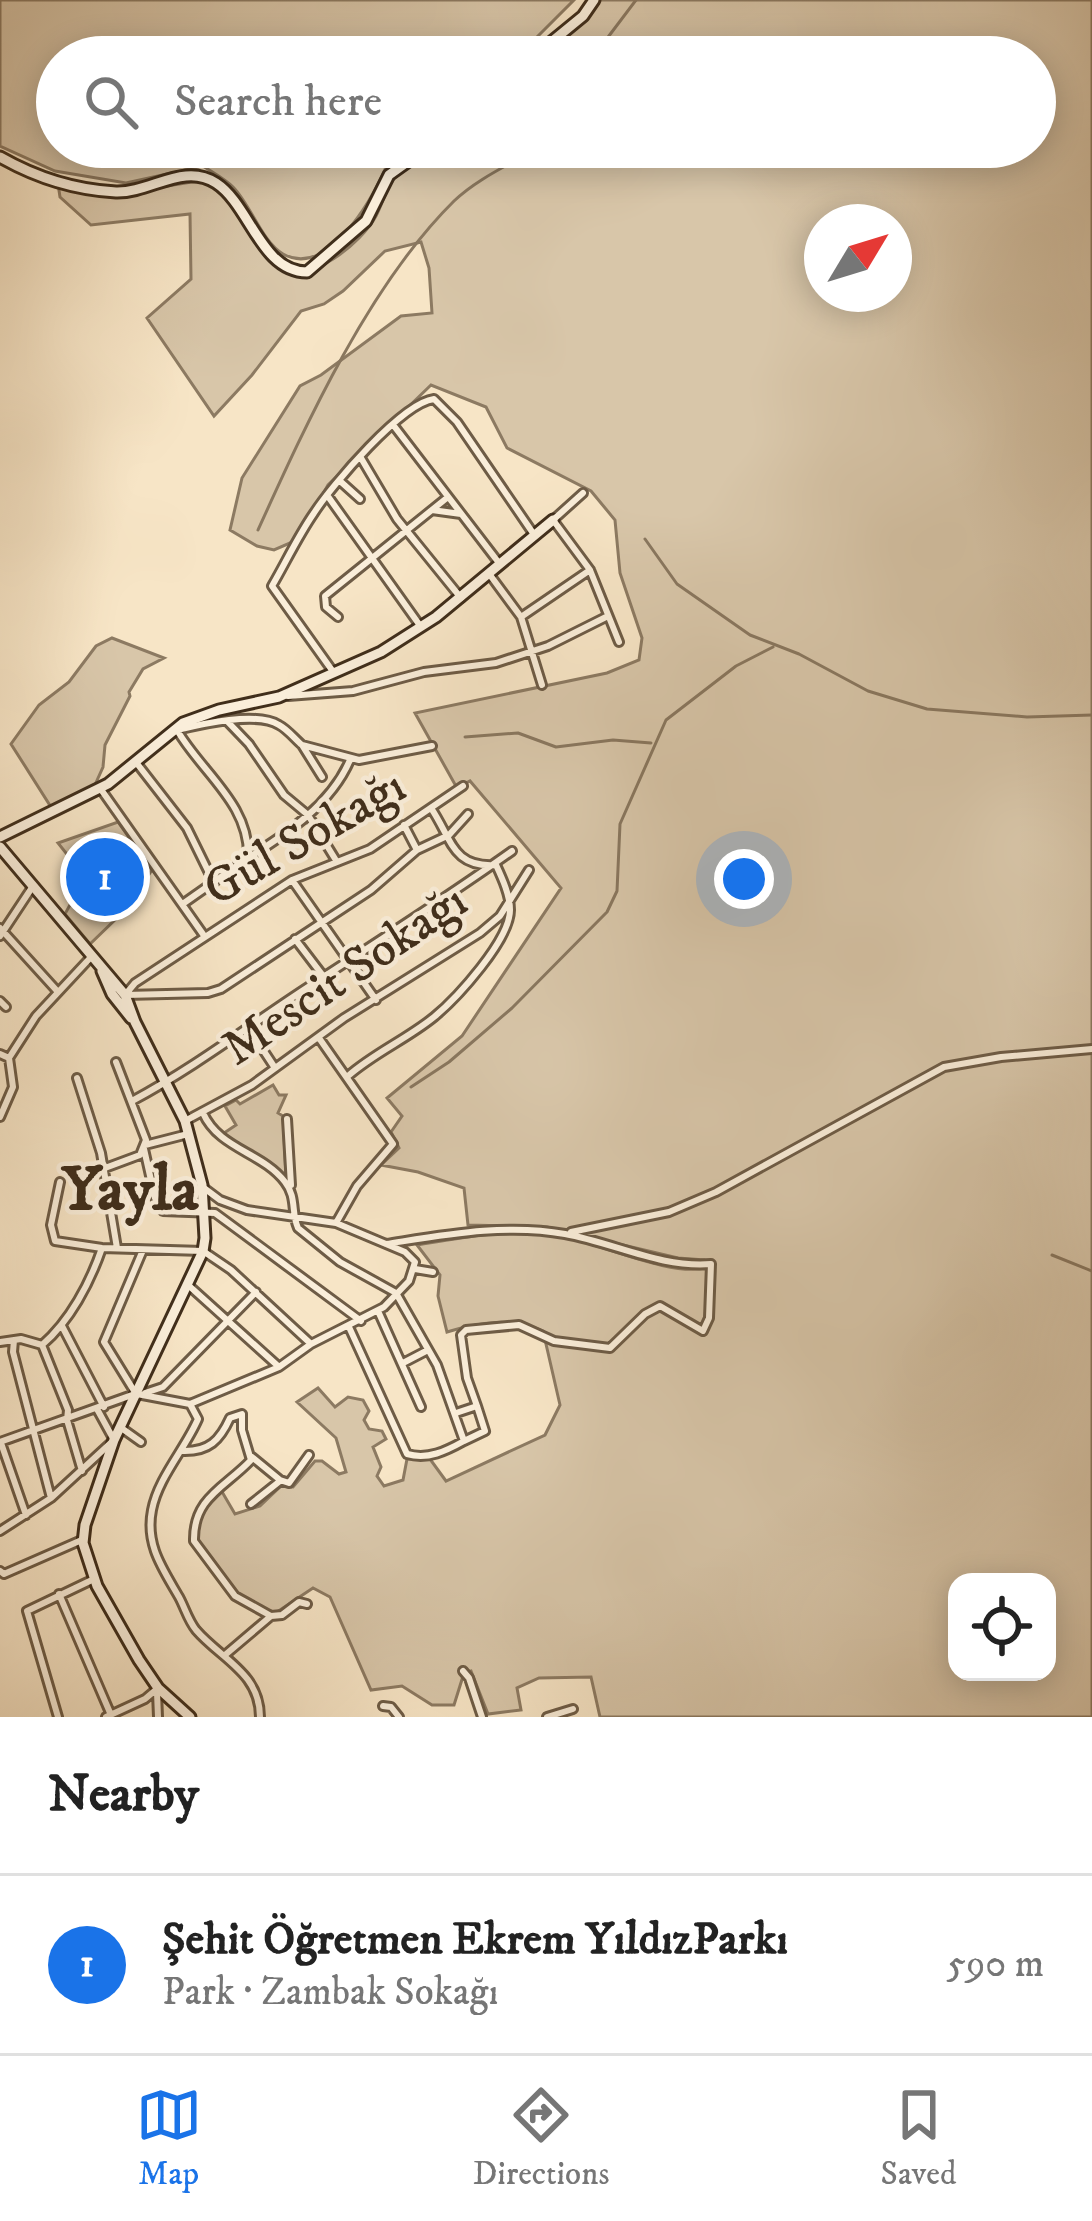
<!DOCTYPE html>
<html lang="en">
<head>
<meta charset="utf-8">
<style>
	body { margin:0; font-family:"IM FELL DW Pica",serif; background:#f6f6f6; color:#222 }
	.controls { position:absolute; right:36px; bottom:36px; display:grid; overflow:hidden; border-radius:24px; box-shadow:0 6px 30px #0003 }
	.controls button { width:108px; height:108px; display:grid; place-items:center; padding:0; border:0; border-bottom:3px solid #e0e0e0; background:#fff; color:#222; font:60px sans-serif }
	.compass { position:absolute; left:804px; top:204px; width:108px; height:108px; border-radius:50%; background:#fff; box-shadow:0 6px 30px #0003; rotate:52deg }
	.you { position:absolute; left:744px; top:879px; width:42px; height:42px; margin:-30px; border:9px solid #fff; border-radius:50%; background:#1a73e8; box-shadow:0 0 0 18px #1a73e833 }
	.badge { display:grid; place-items:center; width:78px; height:78px; border-radius:50%; background:#1a73e8; color:#fff; font-size:39px; font-weight:700 }
	.pin { position:absolute; translate:-50% -50%; border:6px solid #fff; box-shadow:0 3px 12px #0006 }
	.list { margin:0; padding:0; list-style:none }
	h2 { display:flex; justify-content:space-between; align-items:center; height:156px; margin:0; padding:0 48px; font-size:51px }
	h2 small { font-size:39px; font-weight:400; color:#767676 }
	.list li { display:grid; grid-template-columns:78px 1fr auto; gap:36px; align-items:center; box-sizing:border-box; height:180px; padding:0 48px; border-top:3px solid #e0e0e0 }
	.list b { display:block; font-size:45px; white-space:nowrap }
	.list p { margin:0; font-size:39px; white-space:nowrap; color:#767676 }
	.list em { font-size:39px; font-style:normal; color:#767676 }
	.icon { flex:none; width:66px; height:66px; fill:none; stroke:currentColor; stroke-width:2; stroke-linecap:round; stroke-linejoin:round }
	.map { position:relative; flex:none; width:1092px; height:1717px; overflow:hidden }
	.search { position:absolute; background:#fff; box-shadow:0 6px 30px #0003; left:36px; right:36px; top:36px; height:132px; display:flex; align-items:center; gap:30px; box-sizing:border-box; padding:0 42px; border-radius:66px; color:#767676; font-size:45px }
	.sheet { height:336px; background:#fff }
	nav { display:flex; justify-content:space-around; align-items:center; box-sizing:border-box; height:168px; border-top:3px solid #e0e0e0; background:#fff; font-size:33px; color:#767676 }
	nav a { display:grid; justify-items:center; gap:6px }
	nav .on { color:#1a73e8 }
	.map>svg:first-child { display:block }
	.green { fill:#d8c6a9; stroke:#8c7a62; stroke-width:3; fill-rule:evenodd }
	.lines { fill:none; stroke-linecap:round; stroke-linejoin:round }
	.stream { stroke:#89775f; stroke-width:3 }
	.street-casing { stroke:#6e5c46; stroke-width:12 }
	.secondary-casing { stroke:#402e1b; stroke-width:15 }
	.street { stroke:#faeeda; stroke-width:6 }
	.secondary { stroke:#faeeda; stroke-width:9 }
	.labels { text-anchor:middle; dominant-baseline:central; stroke-width:9; stroke-linejoin:round; paint-order:stroke }
	.street-label { font-size:51px; fill:#402e1b; stroke:#faeeda }
	.district-label { font-size:63px; font-weight:bold; fill:#402e1b; stroke:#faeeda }
</style>
</head>
<body>
<div class="map">
<svg width="1092" height="1717" viewBox="0 0 1092 1717">
	<rect width="100%" height="100%" fill="#f7e5c6"/>
	<filter id="stains"><feTurbulence type="fractalNoise" baseFrequency=".00167" numOctaves="4"/><feColorMatrix values="0 0 0 0 .2 0 0 0 0 .09 0 0 0 0 .02 0 0 0 .5 -.17"/></filter>
	<radialGradient id="worn" r=".72"><stop offset=".6" stop-color="#630" stop-opacity="0"/><stop offset="1" stop-color="#630" stop-opacity=".3"/></radialGradient>
	<path class="green" d="M0,0H574L517,57H57V147H427L386,167C372,199 328,279 283,254C262,242 251,205 233,187C225,179 212,172 203,166L126,183L55,171L0,146Z
		M597,0H1092V1717H600L591,1677L539,1678L517,1688L521,1710L488,1714L471,1671L464,1673L454,1705H432L402,1686L371,1690L330,1597L313,1588L271,1616C233,1599 214,1569 193,1534L202,1507L221,1490L235,1514L260,1506L281,1486L293,1487L315,1461H322L339,1474L346,1472L336,1438L297,1402L318,1388L335,1407L348,1397L363,1400L369,1411L364,1420L369,1429L382,1431L386,1439L373,1447L381,1467L377,1476L384,1486L403,1480L407,1459H430L446,1481L545,1435L560,1405L543,1331C512,1317 480,1322 447,1332L438,1296L440,1275L417,1245C459,1238 506,1229 549,1234C592,1239 667,1277 705,1268L704,1260L678,1258L547,1227L468,1225L464,1188L418,1172L381,1165L399,1148L391,1132L402,1116L387,1098L462,1036L561,888L470,781L457,788L415,713L607,673L639,660L642,638L620,573L615,520L591,491L507,448L486,407L431,385L328,485L297,540L274,550L257,546L230,530L242,478L300,386L321,375L401,316L432,313L429,268L421,242L385,251L343,291L324,304L301,311L252,375L214,416L147,318L191,279L190,214L91,225L60,197L58,184L112,195L210,179C236,203 255,249 279,266C308,288 362,242 376,216C385,199 387,180 405,169C421,158 448,154 466,147H1035V57H537ZM822,222H894V294H822ZM957,1582H1047V1672H957Z
		M112,638L164,658L143,669L129,692L130,696L105,745L103,767L94,787L51,807L11,744L39,705L69,682L96,646Z
		M118,822L152,870L121,914L90,944L65,914L85,877L58,843Z
		M273,1085L279,1095H286L278,1113L283,1116L286,1177L258,1155L221,1135L236,1125L225,1106L236,1100L240,1104Z"/>
	<g class="lines">
		<path class="stream" d="M593,57L636,0
			M258,530C307,422 369,285 454,201C478,178 511,164 539,147
			M645,539L677,584L750,635L799,654L868,691L927,709L1027,717L1092,715
			M465,737L518,733L556,747L613,740L651,743
			M411,1087L449,1062L512,1008L607,912L617,891L620,824L666,720L736,666L773,647
			M1052,1255L1092,1271"/>
		<g class="street-casing">
			<path id="street" d="M394,426L499,563
				M361,458L397,519L461,598
				M340,481L360,499
				M583,493L553,520L590,570L619,642
				M327,495L421,627
				M432,510L461,514
				M490,575L521,617L542,685
				M338,617L326,607L325,596L448,497
				M521,617L590,570
				M334,673L272,586C286,562 298,536 314,513C332,485 402,403 434,399L457,422L535,536
				M288,696L353,691L424,672L496,663L548,646L608,616
				M227,721L249,744L284,795L308,815L337,862
				M177,730C202,773 250,804 248,858L184,903
				M177,730C202,724 257,711 279,725C287,729 295,739 302,745
				M135,761L187,828L214,883
				M322,777L302,745L359,760L432,746
				M100,788L205,937
				M404,825L417,850
				M248,858C288,833 331,804 350,760
				M292,880L376,1000
				M0,928L58,992
				M0,936L33,886
				M295,939L324,977
				M125,995L208,993L221,989L371,890L417,850L449,835L468,814
				M125,995L135,983L292,880L370,849L463,786
				M0,1001L6,1007
				M248,1027L275,1068
				M319,1038L393,1144L357,1186L336,1223
				M0,1054L9,1058L36,1016L91,957
				M348,1076C374,1053 407,1039 434,1017C457,998 510,940 510,910C510,895 502,878 496,865C452,868 452,839 431,808
				M77,1078L101,1153L117,1248
				M132,1101C190,1070 242,1031 296,995C369,947 442,901 512,851
				M203,1113C219,1149 262,1152 285,1182C297,1197 291,1213 298,1228L340,1262L396,1293L437,1365L464,1441C446,1451 428,1460 407,1454L349,1327
				M0,1117L13,1087L9,1058
				M287,1119L291,1185
				M185,1121L252,1085L344,1018L480,933L500,916L529,870
				M145,1145L188,1134
				M144,1149L155,1198L163,1211L215,1213L361,1321
				M105,1168L140,1155L146,1140L116,1062
				M60,1182L51,1225L55,1241L102,1248L203,1251L231,1270L311,1344
				M571,1232L669,1212L716,1192L944,1067L1001,1057L1092,1049
				M386,1244C444,1235 506,1223 565,1234C615,1243 660,1268 711,1264L709,1318L703,1331L660,1306L645,1314L610,1348L554,1341L519,1325L466,1330L461,1335L467,1378L477,1406L456,1413
				M415,1269L433,1272
				M187,1284L278,1366
				M378,1311L421,1407
				M62,1326L104,1407
				M14,1340L13,1352L51,1498
				M0,1342L21,1339L42,1345C70,1321 90,1283 102,1248
				M42,1345L68,1410L67,1420L82,1471
				M403,1363L428,1350
				M145,1393L163,1387L256,1292
				M136,1394L104,1342L143,1250
				M137,1394L190,1404L279,1367L311,1344L384,1307L409,1281L415,1262L405,1252L336,1223L247,1210L220,1200L204,1188
				M190,1404L198,1419C185,1449 158,1478 152,1510C145,1545 163,1569 179,1597C185,1608 188,1620 196,1630C221,1659 260,1673 260,1717
				M120,1427L141,1442
				M464,1441L485,1431L477,1406
				M0,1442L132,1395
				M1,1443L26,1515
				M182,1451C209,1452 220,1440 230,1418L242,1414V1430L251,1460C226,1487 193,1497 194,1541L235,1596L271,1616L225,1655
				M252,1457L280,1480L289,1483L309,1455
				M251,1504L280,1481
				M0,1531L51,1498L114,1440L97,1409
				M0,1571L4,1574L84,1539
				M59,1594L111,1715
				M271,1616L282,1615L299,1602L307,1604
				M463,1671L469,1678L482,1717
				M157,1692L158,1717
				M383,1706L391,1707L399,1717
				M58,1717L27,1611L94,1579
				M106,1717L145,1699L158,1688
				M547,1717L573,1709"/>
		</g>
		<g class="secondary-casing">
			<path id="secondary" d="M533,57L583,16L594,0
				M0,157C35,177 76,190 116,192C150,193 184,162 216,183C250,205 261,272 307,272L366,221L389,175L410,160L463,147
				M0,837L108,784L183,723L219,710L279,697L381,652L436,617L553,520
				M0,847L125,995L135,1022L185,1121L202,1185L205,1238L203,1251L114,1440L85,1525L83,1543L97,1586L139,1660L158,1688L190,1717
				M102,971L112,994L131,1018"/>
		</g>
		<use href="#street" class="street"/>
		<use href="#secondary" class="secondary"/>
	</g>
	<g class="labels">
		<g class="street-label">
			<text transform="translate(305 838) rotate(-30)">Gül Sokağı</text>
			<text transform="translate(345 975) rotate(-34)">Mescit Sokağı</text>
		</g>
		<g class="district-label">
			<text x="130" y="1191">Yayla</text>
		</g>
	</g>
	<rect width="100%" height="100%" filter="url(#stains)"/>
	<rect width="100%" height="100%" fill="url(#worn)"/>
</svg>
<div class="controls">
<button><svg class="icon" aria-label="locate" viewBox="0 0 24 24"><circle cx="12" cy="12" r="6"/><path d="M12 2v4M12 18v4M2 12h4M18 12h4"/></svg></button>
</div>
<svg class="compass" viewBox="-18 -18 36 36"><path d="M0-13l5 13h-10z" fill="#e53935"/><path d="M0 13l5-13h-10z" fill="#767676"/></svg>
<div class="you"></div>
<div class="pin badge" style="left:105px;top:877px">1</div>
<div class="search"><svg class="icon" aria-label="search" viewBox="0 0 24 24"><circle cx="10" cy="10" r="6"/><path d="M15 15l6 6"/></svg>Search here</div>
</div>
<section class="sheet">
<h2>Nearby<small></small></h2>
<ul class="list">
<li><span class="badge">1</span><div><b>Şehit Öğretmen Ekrem YıldızParkı</b><p>Park · Zambak Sokağı</p></div><em>590 m</em></li>
</ul>
</section>
<nav>
<a class="on"><svg class="icon" aria-label="map" viewBox="0 0 24 24"><path d="M3 6l6-2 6 2 6-2v14l-6 2-6-2-6 2zM9 4v14M15 6v14"/></svg>Map</a>
<a><svg class="icon" aria-label="directions" viewBox="0 0 24 24"><path d="M12 3l9 9-9 9-9-9zM9 14v-3h6M13 9l2 2-2 2"/></svg>Directions</a>
<a><svg class="icon" aria-label="saved" viewBox="0 0 24 24"><path d="M7 4h10v16l-5-4-5 4z"/></svg>Saved</a>
</nav>
</body>
</html>
